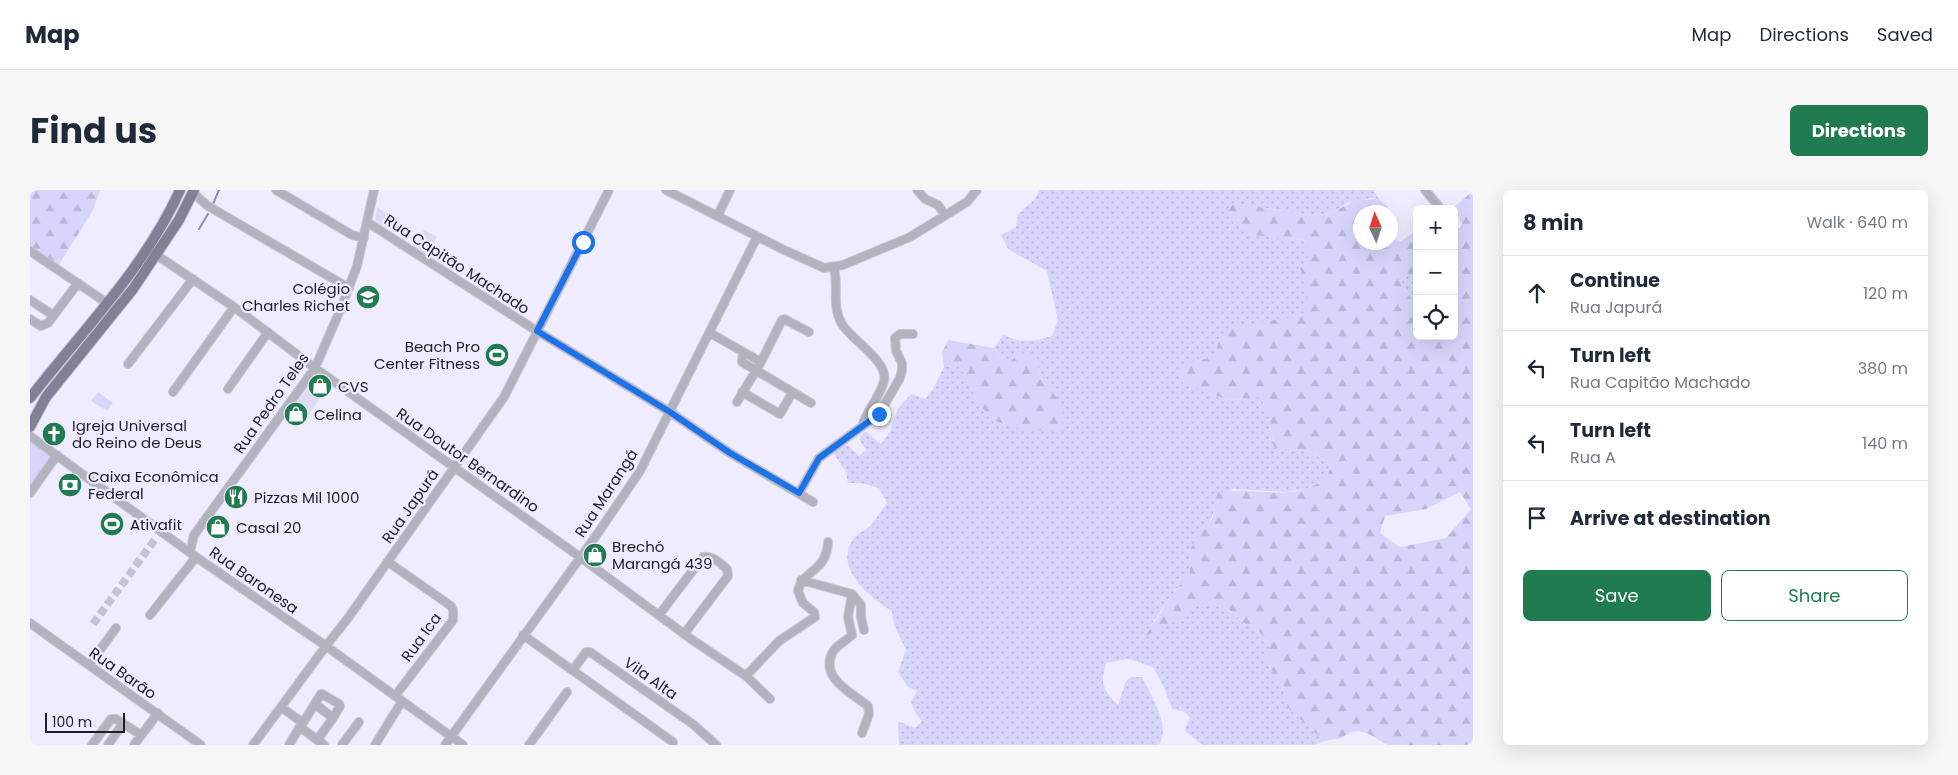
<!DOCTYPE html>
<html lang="en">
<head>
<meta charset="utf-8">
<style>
	body { margin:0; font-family:Poppins,sans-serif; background:#f6f6f7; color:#1f2937 }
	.controls { position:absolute; right:15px; top:15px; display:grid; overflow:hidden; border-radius:8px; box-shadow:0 5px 20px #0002 }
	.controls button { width:45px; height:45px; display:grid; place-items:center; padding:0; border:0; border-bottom:1px solid #e0e1e3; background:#fff; color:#1f2937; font:25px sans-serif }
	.compass { position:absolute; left:1323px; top:15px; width:45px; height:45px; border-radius:50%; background:#fff; box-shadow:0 5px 20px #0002; rotate:357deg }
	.scale { position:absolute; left:15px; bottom:12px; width:80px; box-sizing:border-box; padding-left:5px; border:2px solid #1e1d27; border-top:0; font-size:14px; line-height:18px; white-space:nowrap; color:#1e1d27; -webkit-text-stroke:4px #eeecfe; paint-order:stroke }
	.stop { position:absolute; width:15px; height:15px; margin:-11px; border:4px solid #1a73e8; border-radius:50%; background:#fff }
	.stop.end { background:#1a73e8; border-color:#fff; box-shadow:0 1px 5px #0008 }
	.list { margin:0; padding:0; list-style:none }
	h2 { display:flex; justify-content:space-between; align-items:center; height:65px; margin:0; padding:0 20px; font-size:21px }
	h2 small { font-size:16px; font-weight:400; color:#747a83 }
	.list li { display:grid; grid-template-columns:32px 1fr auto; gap:15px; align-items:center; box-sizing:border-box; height:75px; padding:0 20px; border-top:1px solid #e0e1e3 }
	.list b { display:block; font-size:19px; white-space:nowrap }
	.list p { margin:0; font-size:16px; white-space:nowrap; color:#747a83 }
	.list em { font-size:16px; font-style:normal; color:#747a83 }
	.actions { display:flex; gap:10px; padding:15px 20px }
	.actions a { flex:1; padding:11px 0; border:1px solid #207b50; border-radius:8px; text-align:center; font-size:18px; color:#207b50 }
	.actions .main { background:#207b50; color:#fff }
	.icon { flex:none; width:28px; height:28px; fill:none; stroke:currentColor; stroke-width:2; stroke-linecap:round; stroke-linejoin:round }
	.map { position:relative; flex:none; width:1443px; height:555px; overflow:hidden; border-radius:8px }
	header { display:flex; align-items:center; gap:30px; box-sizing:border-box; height:70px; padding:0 25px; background:#fff; border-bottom:1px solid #e0e1e3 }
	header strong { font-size:24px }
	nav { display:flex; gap:28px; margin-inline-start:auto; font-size:18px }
	.intro { display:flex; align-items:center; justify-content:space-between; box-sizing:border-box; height:120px; padding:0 30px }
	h1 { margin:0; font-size:35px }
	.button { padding:12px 22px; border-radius:8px; background:#207b50; color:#fff; font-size:18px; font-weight:700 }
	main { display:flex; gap:30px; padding:0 30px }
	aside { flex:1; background:#fff; border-radius:8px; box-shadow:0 5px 20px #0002 }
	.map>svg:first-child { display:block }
	.built { fill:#dddbf1 }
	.grass { fill:url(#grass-dots) }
	.forest { fill:url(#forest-firs); fill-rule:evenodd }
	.park { fill:#d8d5fc }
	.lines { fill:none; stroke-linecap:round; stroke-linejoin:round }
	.stream { stroke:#8f85cd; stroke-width:2 }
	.minor-tunnel { stroke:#c4c3d3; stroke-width:8; stroke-dasharray:8 4; stroke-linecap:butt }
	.minor-casing { stroke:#c9c7d7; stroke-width:10 }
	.major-casing { stroke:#c9c7d7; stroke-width:12 }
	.minor { stroke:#b3b2bf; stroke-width:8 }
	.major { stroke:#818096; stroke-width:10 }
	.route { stroke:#1a73e8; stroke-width:6 }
	.labels { text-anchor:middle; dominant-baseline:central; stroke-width:4.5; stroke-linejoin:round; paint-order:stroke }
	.street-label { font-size:15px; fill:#1e1d27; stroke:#eeecfe }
	.poi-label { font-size:15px; fill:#1e1d27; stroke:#eeecfe; text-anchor:start }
</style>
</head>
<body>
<header>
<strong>Map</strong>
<nav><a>Map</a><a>Directions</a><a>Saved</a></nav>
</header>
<div class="intro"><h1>Find us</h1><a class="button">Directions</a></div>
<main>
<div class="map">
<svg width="1443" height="555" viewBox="0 0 1443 555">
	<defs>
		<pattern id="grass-dots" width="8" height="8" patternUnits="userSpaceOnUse" patternTransform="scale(1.25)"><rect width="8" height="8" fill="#d8d5fc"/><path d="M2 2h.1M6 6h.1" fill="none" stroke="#b9b6d8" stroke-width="1.8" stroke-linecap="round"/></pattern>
		<pattern id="forest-firs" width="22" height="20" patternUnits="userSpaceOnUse" patternTransform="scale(1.25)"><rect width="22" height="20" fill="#d8d5fc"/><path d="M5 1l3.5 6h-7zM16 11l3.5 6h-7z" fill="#b9b6d8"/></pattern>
	</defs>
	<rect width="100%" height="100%" fill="#eeecfe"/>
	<path class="built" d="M347,17L363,28L359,34L355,32L353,36L345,30Z
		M394,40L407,47L398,64L384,57Z
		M277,199L290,208L277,228L263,218Z"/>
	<path class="grass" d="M1010,0H1343L1349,9L1341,8L1317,13L1307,20L1288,26L1203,13L1198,20L1223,45L1274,50L1280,64L1278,118L1273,125L1227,134L1189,148L1187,163L1175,169L1149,176L1153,192L1198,210L1231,207L1240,230L1244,259C1266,258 1285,259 1301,276L1296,289L1275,299L1257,302L1203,299L1184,314C1183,339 1171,338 1162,358C1158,366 1163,377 1159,384C1154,392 1146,398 1141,406C1131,420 1123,434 1112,447L1139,435L1165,414L1178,412L1197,419L1217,435L1229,441L1240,455L1239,476L1252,495L1254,508L1259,519L1294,551L1284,555H1172L1154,540L1160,528L1155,522L1142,519L1134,497L1123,477L1099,469L1076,473C1070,495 1073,499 1088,515L1096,491L1101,487H1112C1121,506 1141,535 1129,555H869L868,531L885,538L892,531L885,522L881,512L887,501L878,497L868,482L876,460L864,435L862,421C839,407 801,376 825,347C829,342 837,340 841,335C847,328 851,320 857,313L849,298L831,293H818L816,282L802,261L810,254L819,256L829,266L836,260L829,249L835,241L851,254L860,242L867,220L881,204L895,209L903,199L914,177L930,176L941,197L947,212L1001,238L1018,241L1022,201L1011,189L1006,172L976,176L964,158L973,145C993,153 1002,152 1022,146L1028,130L1017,81L978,59L971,45L986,37L988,24L1004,10Z
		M1387,83V111L1382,110L1371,91L1374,86Z"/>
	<path class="forest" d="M0,0H70L63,20L27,78L0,63Z
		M1443,1V555H1358L1337,543L1328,541L1321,542L1311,548L1294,551L1259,519L1254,508L1252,495L1244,485L1235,466L1240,455L1229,441L1217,435L1198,419L1178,412L1165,415L1139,435L1111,448L1128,427L1141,406L1160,383V360L1171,341L1178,336L1183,327L1184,314L1188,303C1216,296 1247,308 1275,299C1282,297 1289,292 1296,289L1301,276C1286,259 1266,258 1244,259L1240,230L1231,207L1198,210L1153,193L1148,176L1175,169L1186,163L1189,148L1197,138L1273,125C1283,111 1274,93 1270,78L1280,64L1274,50L1223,45L1211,38L1209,30L1198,21L1203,13L1288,26L1307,20L1326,10L1349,9L1358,17L1352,22H1330V52H1360L1361,49L1370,52L1387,40V83L1374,86L1371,91L1382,110L1387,111V146H1424V38H1430L1432,34L1423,18ZM1430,302L1441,319L1416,348L1370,357L1350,343L1355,326L1396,319Z
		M918,150L964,158L976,176L991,161L1006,172L1011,189L1022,201L1033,218L1032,239L1018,241L980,237L964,230L947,212L941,197L930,176L914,177L912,162Z"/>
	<path class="park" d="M68,202L83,213L77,221L61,211Z
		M0,250L24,266L0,297Z"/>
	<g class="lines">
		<path class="stream" d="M183,14L189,0
			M169,39L178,24"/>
		<path class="minor-tunnel" d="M63,434L126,348"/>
		<g class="minor-casing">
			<path id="minor" d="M246,0L322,45L334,48
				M636,0L752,59L794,78L813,75L880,47L937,12L947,0
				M887,0L895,9L908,15L915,25
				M1395,0L1411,19
				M163,3L178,16L319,98
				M688,25L700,0
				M337,32L507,141L640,222L700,263L783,312
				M0,61L77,113
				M122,62L204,117L285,178L550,367L661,449L716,486L740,509
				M804,78C809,97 801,116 812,134C820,149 859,171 854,191C850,207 837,220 832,236
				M0,110L23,125
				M0,129L11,136L18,133L48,93
				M680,143L731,172
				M713,162L712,172L781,213
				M98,174L163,89
				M198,199L238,142
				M143,202L204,117
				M712,202L750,224L762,203
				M707,212L731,172L752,130L754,129L779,142
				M0,246L166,367L296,456L433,555
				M0,303L27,265
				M769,303L789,268L849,224L870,188L872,180V173L866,161L865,148L870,144H883
				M160,362L164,345L285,178L311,118L327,76L344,0
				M358,372L421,416L423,420V430L365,506
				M771,390L822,404L818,427L822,445C816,451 809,454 804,460C787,487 822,503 838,516L839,524L832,543
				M822,404L831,415V427L834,440
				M120,425L166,367
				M629,425L673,367C682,365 691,373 697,379L698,386L654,444
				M0,433L171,555
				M493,445L643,552
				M59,475L86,438
				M543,480L556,462H560L664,535L686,555
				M716,486L749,451L785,427L784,422L773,413L768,401C772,380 797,382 798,352
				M251,517L273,533L291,504H292L309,514L310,516L303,528L285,514
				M270,537L294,555
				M287,550L303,528
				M62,555L81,529H86L111,545
				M78,555L93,533
				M104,555L128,523
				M223,555L296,456L318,428L474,207L579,0
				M259,555L272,533
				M312,555L329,532
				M345,555L372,511
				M415,555L568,343L610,281L727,47
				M499,555L537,502"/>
		</g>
		<g class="major-casing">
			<path id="major" d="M0,208C52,141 115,78 150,0
				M0,237L16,207L103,99L149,30L164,0"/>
		</g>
		<use href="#minor" class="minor"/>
		<use href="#major" class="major"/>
	</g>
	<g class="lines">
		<path class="route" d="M553,52L507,141L640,222L700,263L769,303L789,268L849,224"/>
	</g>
	<defs>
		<g id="school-disc" transform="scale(1.25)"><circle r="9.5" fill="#207b50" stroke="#eeecfe"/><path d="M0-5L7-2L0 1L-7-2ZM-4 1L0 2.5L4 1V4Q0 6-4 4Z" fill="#fff"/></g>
		<g id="stadium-disc" transform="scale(1.25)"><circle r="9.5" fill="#207b50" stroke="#eeecfe"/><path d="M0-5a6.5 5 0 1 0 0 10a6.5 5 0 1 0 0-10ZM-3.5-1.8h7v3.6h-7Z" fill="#fff"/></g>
		<g id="shop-disc" transform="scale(1.25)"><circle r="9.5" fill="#207b50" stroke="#eeecfe"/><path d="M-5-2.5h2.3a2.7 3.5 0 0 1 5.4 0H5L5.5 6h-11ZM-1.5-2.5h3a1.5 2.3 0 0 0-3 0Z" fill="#fff"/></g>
		<g id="church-disc" transform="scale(1.25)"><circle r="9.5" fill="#207b50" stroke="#eeecfe"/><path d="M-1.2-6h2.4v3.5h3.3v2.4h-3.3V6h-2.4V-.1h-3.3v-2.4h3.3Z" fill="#fff"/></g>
		<g id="bank-disc" transform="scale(1.25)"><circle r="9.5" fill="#207b50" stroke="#eeecfe"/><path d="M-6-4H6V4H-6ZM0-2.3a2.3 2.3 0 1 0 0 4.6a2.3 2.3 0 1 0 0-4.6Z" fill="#fff"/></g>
		<g id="restaurant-disc" transform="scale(1.25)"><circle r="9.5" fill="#207b50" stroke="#eeecfe"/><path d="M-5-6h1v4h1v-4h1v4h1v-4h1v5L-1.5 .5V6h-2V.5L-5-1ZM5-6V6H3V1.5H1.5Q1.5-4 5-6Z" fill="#fff"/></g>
	</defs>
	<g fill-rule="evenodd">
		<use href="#school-disc" x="338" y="107"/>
		<use href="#stadium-disc" x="467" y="165"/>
		<use href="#shop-disc" x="290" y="196"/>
		<use href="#shop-disc" x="266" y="224"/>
		<use href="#church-disc" x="24" y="244"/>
		<use href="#bank-disc" x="40" y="295"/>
		<use href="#restaurant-disc" x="206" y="307"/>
		<use href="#stadium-disc" x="82" y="334"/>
		<use href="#shop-disc" x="188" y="337"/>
		<use href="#shop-disc" x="565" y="365"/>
	</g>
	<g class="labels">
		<g class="street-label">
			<text transform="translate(427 74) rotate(33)">Rua Capitão Machado</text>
			<text transform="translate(241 213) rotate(-55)">Rua Pedro Teles</text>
			<text transform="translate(438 270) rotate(35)">Rua Doutor Bernardino</text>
			<text transform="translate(576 303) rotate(-57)">Rua Marangá</text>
			<text transform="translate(380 316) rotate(-55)">Rua Japurá</text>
			<text transform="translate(224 390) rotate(35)">Rua Baronesa</text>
			<text transform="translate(391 447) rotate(-54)">Rua Ica</text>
			<text transform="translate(93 483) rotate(35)">Rua Barão</text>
			<text transform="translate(621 488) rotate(35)">Vila Alta</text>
		</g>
		<g class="poi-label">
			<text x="320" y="98" text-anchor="end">Colégio<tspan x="320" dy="17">Charles Richet</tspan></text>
			<text x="450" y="156" text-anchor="end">Beach Pro<tspan x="450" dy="17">Center Fitness</tspan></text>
			<text x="308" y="196">CVS</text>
			<text x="284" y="224">Celina</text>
			<text x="42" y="235">Igreja Universal<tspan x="42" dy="17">do Reino de Deus</tspan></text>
			<text x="58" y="286">Caixa Econômica<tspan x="58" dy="17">Federal</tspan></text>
			<text x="224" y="307">Pizzas Mil 1000</text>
			<text x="100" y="334">Ativafit</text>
			<text x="206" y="337">Casal 20</text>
			<text x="582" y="356">Brechó<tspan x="582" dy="17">Marangá 439</tspan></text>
		</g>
	</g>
</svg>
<div class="controls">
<button>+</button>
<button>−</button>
<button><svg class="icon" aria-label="locate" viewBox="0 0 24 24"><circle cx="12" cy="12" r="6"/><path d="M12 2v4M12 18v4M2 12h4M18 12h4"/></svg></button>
</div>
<svg class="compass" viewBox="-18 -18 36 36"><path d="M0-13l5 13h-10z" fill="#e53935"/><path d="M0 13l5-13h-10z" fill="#747a83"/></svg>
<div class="scale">100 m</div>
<div class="stop" style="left:553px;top:52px"></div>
<div class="stop end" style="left:849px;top:224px"></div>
</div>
<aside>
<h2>8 min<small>Walk · 640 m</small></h2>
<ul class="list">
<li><svg class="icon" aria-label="ahead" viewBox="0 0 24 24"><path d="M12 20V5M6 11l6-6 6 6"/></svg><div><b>Continue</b><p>Rua Japurá</p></div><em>120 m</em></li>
<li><svg class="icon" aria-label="left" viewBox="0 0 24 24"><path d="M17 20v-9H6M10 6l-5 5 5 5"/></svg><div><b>Turn left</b><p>Rua Capitão Machado</p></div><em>380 m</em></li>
<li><svg class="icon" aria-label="left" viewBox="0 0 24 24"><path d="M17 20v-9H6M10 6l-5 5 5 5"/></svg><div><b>Turn left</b><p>Rua A</p></div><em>140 m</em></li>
<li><svg class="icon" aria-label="arrive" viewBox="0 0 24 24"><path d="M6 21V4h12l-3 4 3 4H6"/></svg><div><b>Arrive at destination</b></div></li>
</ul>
<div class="actions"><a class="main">Save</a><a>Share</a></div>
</aside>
</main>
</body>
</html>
